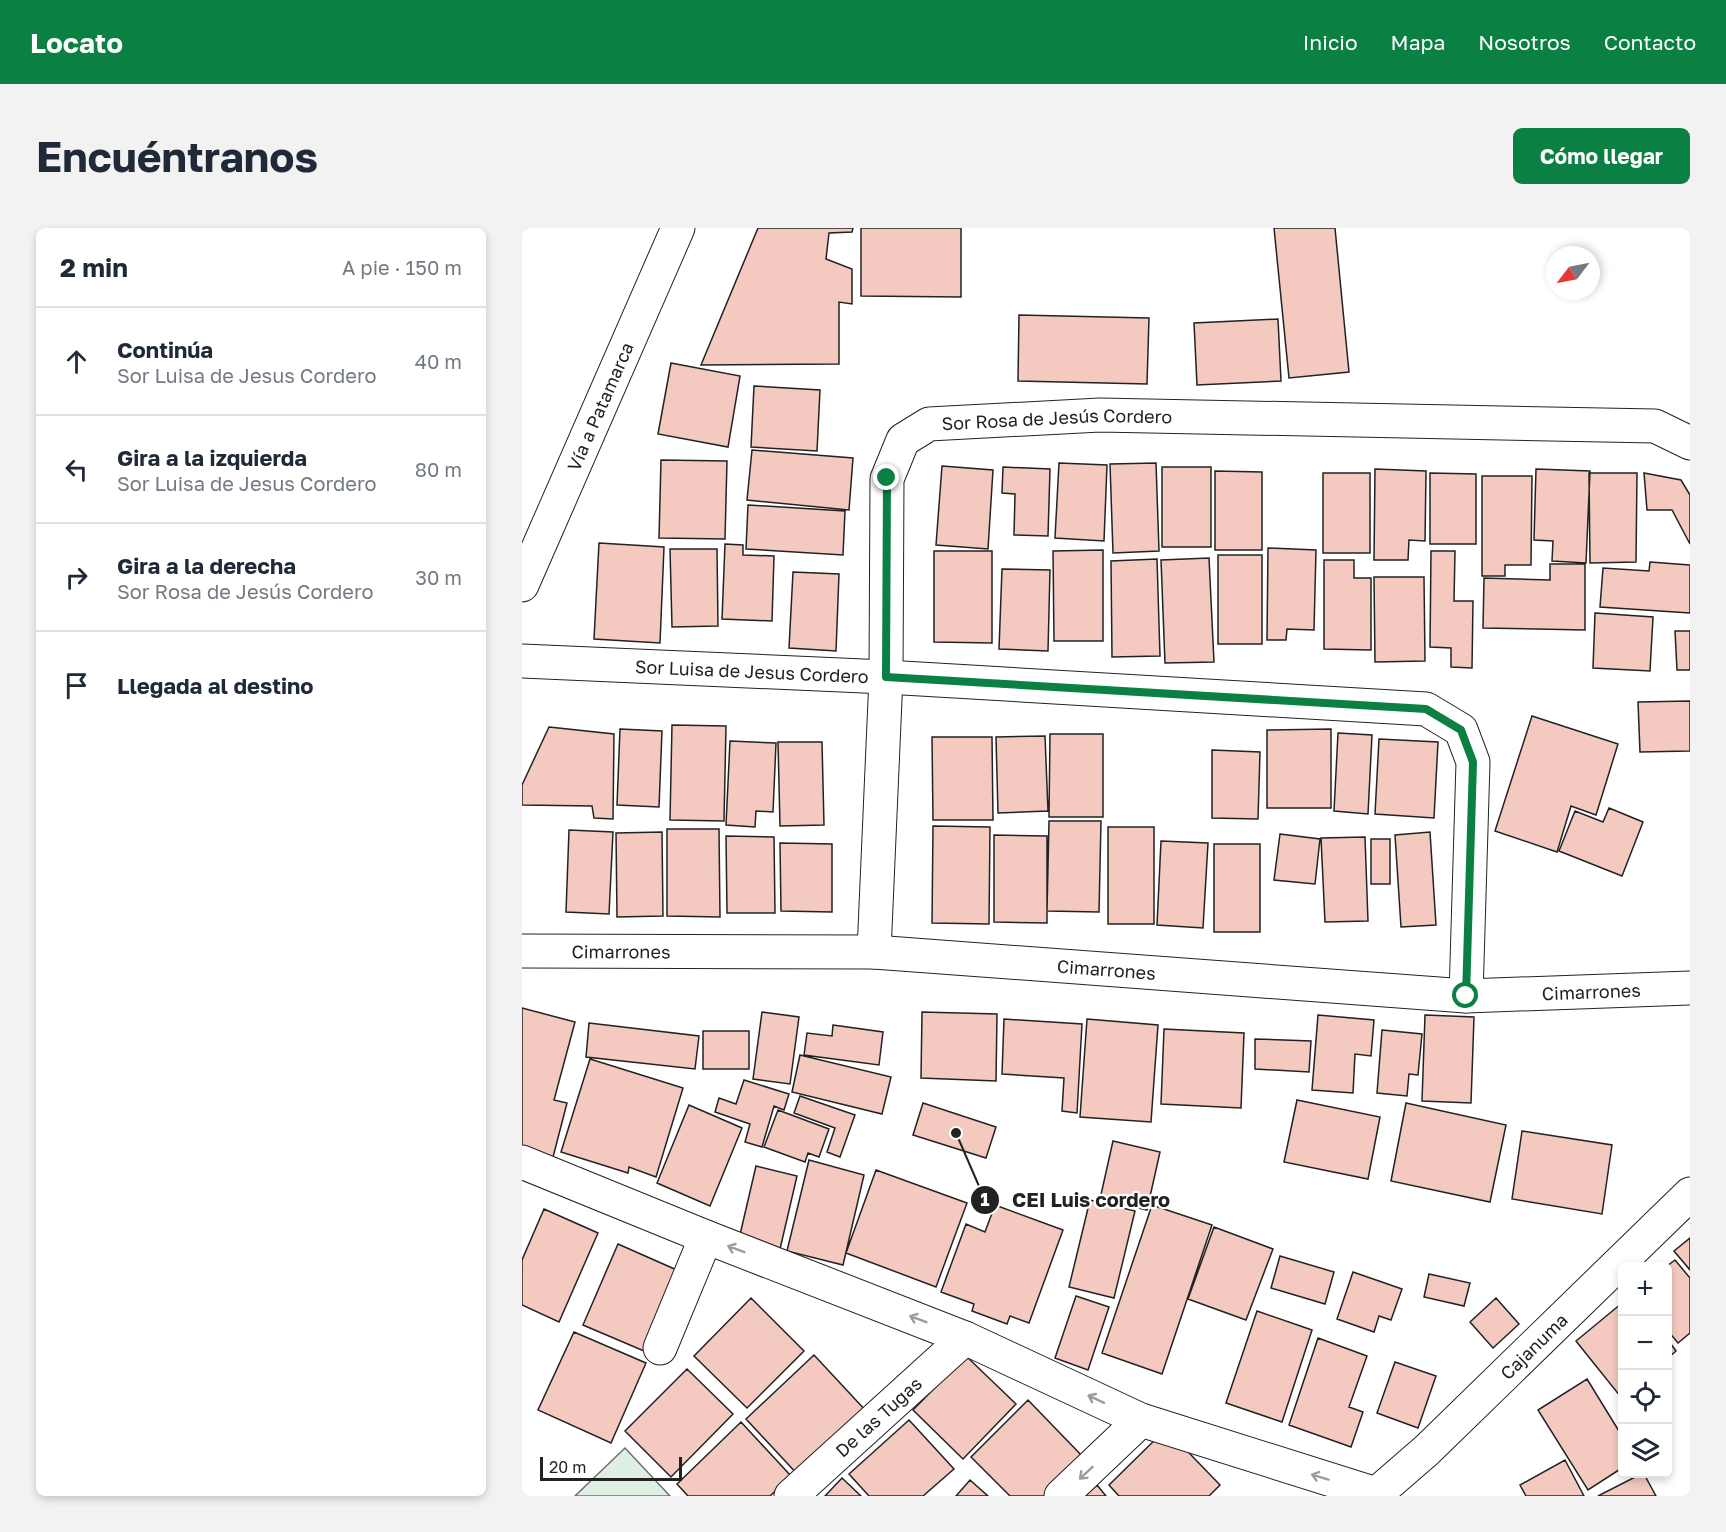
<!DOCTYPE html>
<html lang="es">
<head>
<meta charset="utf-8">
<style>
	body { margin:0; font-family:"Golos Text",sans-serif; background:#f2f2f3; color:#1f2937 }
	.controls { position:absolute; right:18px; bottom:18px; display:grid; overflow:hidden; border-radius:9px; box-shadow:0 3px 9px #0003 }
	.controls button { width:54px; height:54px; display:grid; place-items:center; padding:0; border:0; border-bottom:2px solid #e0e1e3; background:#fff; color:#1f2937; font:30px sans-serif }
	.compass { position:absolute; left:1024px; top:18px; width:54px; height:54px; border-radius:50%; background:#fff; box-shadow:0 3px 9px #0003; rotate:238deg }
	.scale { position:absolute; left:18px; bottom:15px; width:142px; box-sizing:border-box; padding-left:6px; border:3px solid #222; border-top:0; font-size:16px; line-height:21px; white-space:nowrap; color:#222; -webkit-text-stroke:4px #fff; paint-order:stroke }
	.stop { position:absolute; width:18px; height:18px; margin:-14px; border:4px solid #0b8043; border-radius:50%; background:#fff }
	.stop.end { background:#0b8043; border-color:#fff; box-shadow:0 2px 6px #0008 }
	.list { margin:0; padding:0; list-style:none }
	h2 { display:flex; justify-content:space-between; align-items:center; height:78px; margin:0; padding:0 24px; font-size:26px }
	h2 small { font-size:20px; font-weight:400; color:#747a83 }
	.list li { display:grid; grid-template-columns:39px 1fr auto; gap:18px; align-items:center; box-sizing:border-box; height:108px; padding:0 24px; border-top:2px solid #e0e1e3 }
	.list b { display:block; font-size:22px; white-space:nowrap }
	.list p { margin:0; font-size:20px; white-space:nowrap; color:#747a83 }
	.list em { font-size:20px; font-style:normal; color:#747a83 }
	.icon { flex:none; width:33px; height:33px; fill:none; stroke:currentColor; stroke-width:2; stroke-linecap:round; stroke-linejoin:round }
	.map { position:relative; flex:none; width:1168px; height:1268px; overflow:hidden; border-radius:9px }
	header { display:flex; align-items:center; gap:36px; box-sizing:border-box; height:84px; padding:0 30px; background:#0b8043; color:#fff }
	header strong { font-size:28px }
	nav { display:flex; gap:33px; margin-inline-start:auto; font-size:21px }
	.intro { display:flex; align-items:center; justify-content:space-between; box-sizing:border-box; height:144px; padding:0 36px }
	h1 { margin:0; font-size:42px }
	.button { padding:15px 27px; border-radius:9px; background:#0b8043; color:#fff; font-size:21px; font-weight:700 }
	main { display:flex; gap:36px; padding:0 36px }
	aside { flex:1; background:#fff; border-radius:9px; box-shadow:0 3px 9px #0003 }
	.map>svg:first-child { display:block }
	.grass { fill:#e0efe3; stroke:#6f6f6f; stroke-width:1.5 }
	.building { fill:#f3c9c0; stroke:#222; stroke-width:1.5 }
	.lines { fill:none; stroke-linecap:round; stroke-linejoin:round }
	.minor-casing { stroke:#222; stroke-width:35 }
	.tertiary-casing { stroke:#222; stroke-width:35 }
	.minor { stroke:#fff; stroke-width:33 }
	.tertiary { stroke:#fff; stroke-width:33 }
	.oneway { stroke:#9c9c9c }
	.route { stroke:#0b8043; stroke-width:8 }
	.labels { text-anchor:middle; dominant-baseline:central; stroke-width:4.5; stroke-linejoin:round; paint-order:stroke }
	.street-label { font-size:18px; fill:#222; stroke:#fff }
	.leader { fill:none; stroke:#222; stroke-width:2 }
	.callout-dot { fill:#222; stroke:#fff; stroke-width:2 }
	.mark-label { font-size:18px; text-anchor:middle; font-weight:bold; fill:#fff }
	.callout-label { font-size:20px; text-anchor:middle; font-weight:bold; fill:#222; stroke:#fff; stroke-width:4.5; stroke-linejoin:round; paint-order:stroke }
</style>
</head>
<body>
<header>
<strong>Locato</strong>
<nav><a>Inicio</a><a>Mapa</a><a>Nosotros</a><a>Contacto</a></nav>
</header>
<div class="intro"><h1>Encuéntranos</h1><a class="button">Cómo llegar</a></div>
<main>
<aside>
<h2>2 min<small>A pie · 150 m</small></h2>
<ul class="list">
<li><svg class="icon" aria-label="ahead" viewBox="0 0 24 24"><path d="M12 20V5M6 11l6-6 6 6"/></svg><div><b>Continúa</b><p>Sor Luisa de Jesus Cordero</p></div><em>40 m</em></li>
<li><svg class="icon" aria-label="left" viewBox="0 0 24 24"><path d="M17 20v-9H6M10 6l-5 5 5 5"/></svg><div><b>Gira a la izquierda</b><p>Sor Luisa de Jesus Cordero</p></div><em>80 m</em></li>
<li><svg class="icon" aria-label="right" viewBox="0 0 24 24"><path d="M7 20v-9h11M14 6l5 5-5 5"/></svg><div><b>Gira a la derecha</b><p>Sor Rosa de Jesús Cordero</p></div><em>30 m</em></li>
<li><svg class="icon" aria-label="arrive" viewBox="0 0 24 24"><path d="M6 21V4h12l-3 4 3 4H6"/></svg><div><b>Llegada al destino</b></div></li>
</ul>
</aside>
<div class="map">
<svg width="1168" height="1268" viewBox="0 0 1168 1268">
	<rect width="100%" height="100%" fill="#fff"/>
	<path class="grass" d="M103,1220L148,1268H53Z"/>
	<path class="building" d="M236,0H331L330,4L307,5L304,31L330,41V76L317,74V136L179,137Z
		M339,0H439V69L339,68Z
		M752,0H813L827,144L767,150Z
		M497,87L627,90L625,156L496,153Z
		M756,91L759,153L675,157L672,95Z
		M149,135L218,148L206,219L136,206Z
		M232,158L298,162L295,223L229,219Z
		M230,222L331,230L327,282L225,272Z
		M139,232L205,233L203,311L137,310Z
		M537,235L585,237L582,313L533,310Z
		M634,235L637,323L591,325L588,236Z
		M420,238L471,242L466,321L414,317Z
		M481,239L528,241L526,308L492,307L493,266L480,265Z
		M640,239H689V319H640Z
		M853,241L904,243L903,313L887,312L886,332H852Z
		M1014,241L1068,243L1064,335L1030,333L1031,313L1012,312Z
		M693,243L740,244V322H693Z
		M801,245H848V325H801Z
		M908,245L954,246V316H908Z
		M1067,245H1115L1114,334L1068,335Z
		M1122,245L1159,252L1168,267V316L1150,282H1125Z
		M960,248H1010L1009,337H983V348H960Z
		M226,277L323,283L321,327L224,321Z
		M77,315L142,319L138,415L72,411Z
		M203,316L221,317V327L252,328L250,393L200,391Z
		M746,320L794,322L792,402L765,401L764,412H745Z
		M148,321H195L196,398L150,399Z
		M581,322V413H532L531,323Z
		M412,323H470V415L412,414Z
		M909,323H933L932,373H951L950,440L929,439V420L908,419Z
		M696,327H740V416H696Z
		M687,330L692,434L643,435L639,332Z
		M635,331L638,428L590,429L589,333Z
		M802,332H832V350H849V422L802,421Z
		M1128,334L1168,337V385L1078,379L1081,340L1127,343Z
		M1028,336H1063V402L961,400L962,350L1028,352Z
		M480,341L528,342L526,423L477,421Z
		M271,344L317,346L314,423L267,420Z
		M852,349H902L903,433L853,434Z
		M1073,385L1131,389L1128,443L1071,440Z
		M1153,403H1168V442H1155Z
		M1168,473V523L1118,524L1116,474Z
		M1010,488L1096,516L1074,587L1049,578L1035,624L973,603Z
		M150,497L204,498L202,593L148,592Z
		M27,499L92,506L91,591L72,590L70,578L0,577V557Z
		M98,501L140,503L137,579L95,577Z
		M809,501V580H745V502Z
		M816,505L850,507L846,586L812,583Z
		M528,506H581V589H527Z
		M523,508L526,583L476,585L474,509Z
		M410,509H470L471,592H411Z
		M857,511L916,514L912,590L853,586Z
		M208,513L254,515L251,584L234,583L233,599L204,597Z
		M256,514H300L302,597L258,598Z
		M690,522L738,524L736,591L690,590Z
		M1087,580L1121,594L1100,648L1037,623L1053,583L1081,594Z
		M527,593H579L577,684L525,683Z
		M411,598L468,599L467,696L410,695Z
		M586,599H632V696H586Z
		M145,601H197L198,689L145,688Z
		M47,602L91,604L87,686L44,684Z
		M140,604L141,688L95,689L94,605Z
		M908,604L914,697L879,699L873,607Z
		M758,606L798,611L793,656L752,652Z
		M472,607L525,608V695L472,694Z
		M204,608L252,609L253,685H205Z
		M843,609L846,693L803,694L799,610Z
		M849,611H868V656H849Z
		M639,613L686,615L681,700L635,697Z
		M258,615L310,616V684L259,683Z
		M692,616H738V704H692Z
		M0,780L53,794L32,872L45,875L30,933L0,925Z
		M240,784L277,789L268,856L231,851Z
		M400,784L475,786L474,853L399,850Z
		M796,787L852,792L849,828L833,826L831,865L790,862Z
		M903,787L952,789L949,875L900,873Z
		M482,791L560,796L555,885L540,883L542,850L480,846Z
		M565,791L636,797L629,894L558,889Z
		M67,795L177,808L173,841L64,829Z
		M311,797L361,804L357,837L282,827L285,805L310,808Z
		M642,801L722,805L719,880L639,876Z
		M860,802L900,806L896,847L887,846L885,868L855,865Z
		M181,803H227V841H181Z
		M733,811L789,813L787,844L733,841Z
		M278,827L369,849L360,886L270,864Z
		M68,831L161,860L134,949L107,939L106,945L39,924Z
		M222,852L267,866L262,882L252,878L240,919L223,914L228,896L193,884L197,870L214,876Z
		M278,868L333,887L318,929L305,924L313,900L272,885Z
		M775,872L858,889L846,951L762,934Z
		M401,875L474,899L464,930L391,907Z
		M884,875L984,897L968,974L869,953Z
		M167,877L220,900L188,978L135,955Z
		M256,882L307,901L297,929L286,925L283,934L242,919Z
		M1000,903L1090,917L1080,986L990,971Z
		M591,913L638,924L625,982L578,971Z
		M287,932L342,947L321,1037L265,1023Z
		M234,938L275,948L258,1021L217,1011Z
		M354,942L445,975L414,1059L324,1025Z
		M568,972L613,983L592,1070L547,1059Z
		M473,977L541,1002L507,1095L488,1088L485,1096L450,1083L452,1076L419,1064L444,996L463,1004Z
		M630,977L690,997L640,1146L580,1125Z
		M22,981L76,1005L37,1094L0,1077V1032Z
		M692,999L751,1021L724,1092L666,1071Z
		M1168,1010V1042L1152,1023Z
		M96,1016L157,1043L122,1123L61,1097Z
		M758,1028L812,1044L803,1076L749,1060Z
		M1153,1032L1168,1050V1105L1156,1115L1146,1103L1145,1038Z
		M831,1044L880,1061L869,1092L857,1088L852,1104L815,1091Z
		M907,1046L948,1055L942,1078L902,1069Z
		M554,1068L587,1079L566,1142L533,1130Z
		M229,1070L282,1123L225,1180L172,1128Z
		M974,1070L997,1096L971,1120L948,1094Z
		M1100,1075V1166L1098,1168L1054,1113Z
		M735,1083L790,1102L760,1194L704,1175Z
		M52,1104L124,1135L89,1215L16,1182Z
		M796,1110L845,1128L827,1179L841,1184L829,1219L767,1197Z
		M1146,1112L1154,1123L1146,1130Z
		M292,1127L345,1184L277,1248L224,1191Z
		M444,1128L494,1176L441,1231L391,1182Z
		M873,1134L914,1148L896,1200L855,1185Z
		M165,1141L211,1186L149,1249L103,1203Z
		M1065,1151L1100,1208V1240L1066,1262L1016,1182Z
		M506,1172L563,1231L525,1268H488L449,1229Z
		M387,1192L432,1241L401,1268H347L327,1246Z
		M219,1194L269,1248L248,1268H166L155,1256Z
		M644,1201L698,1257L687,1268H597L587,1257Z
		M1043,1232L1062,1268H1004L998,1257Z
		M1119,1246H1122L1134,1268H1076Z
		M320,1250L339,1268H303Z
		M448,1252L466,1268H434Z
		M575,1257L584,1268H563Z"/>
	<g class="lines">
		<g class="minor-casing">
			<g id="minor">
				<path id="s1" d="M0,433L364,449L904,481L939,502L951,534L944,768"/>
				<path id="s2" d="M0,723L352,724L944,768L1168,760"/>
				<path id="s3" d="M352,724L364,449L365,251L381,212L407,196L578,187L1133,198L1168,215"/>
				<path d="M0,934L184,1009L443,1110L619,1192L854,1266"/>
				<path d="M138,1120L184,1009"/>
				<path id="s4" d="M269,1268L443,1110"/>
				<path d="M539,1268L619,1192"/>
				<path id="s5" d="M852,1268L905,1222L1168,966"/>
			</g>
		</g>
		<g class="tertiary-casing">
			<g id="tertiary">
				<path id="s6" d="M0,357L156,0"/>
			</g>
		</g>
		<use href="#minor" class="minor"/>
		<use href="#tertiary" class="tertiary"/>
	</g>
	<defs><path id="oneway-shaft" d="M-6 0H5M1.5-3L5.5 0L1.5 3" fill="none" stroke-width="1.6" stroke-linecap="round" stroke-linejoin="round" transform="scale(1.5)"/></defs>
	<g class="oneway">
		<use href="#oneway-shaft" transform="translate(214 1021) rotate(-159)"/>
		<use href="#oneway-shaft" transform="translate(396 1091) rotate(-159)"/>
		<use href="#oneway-shaft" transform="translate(574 1171) rotate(-155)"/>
		<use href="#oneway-shaft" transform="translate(564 1245) rotate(137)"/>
		<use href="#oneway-shaft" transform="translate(798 1249) rotate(-163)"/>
	</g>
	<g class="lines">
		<path class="route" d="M365,250L364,449L904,481L939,502L951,534L944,768"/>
	</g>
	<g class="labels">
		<g class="street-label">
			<text stroke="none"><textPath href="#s6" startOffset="195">Vía a Patamarca</textPath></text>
			<text stroke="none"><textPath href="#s3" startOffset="674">Sor Rosa de Jesús Cordero</textPath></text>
			<text stroke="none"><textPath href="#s1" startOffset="230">Sor Luisa de Jesus Cordero</textPath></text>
			<text stroke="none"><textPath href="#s2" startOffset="99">Cimarrones</textPath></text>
			<text stroke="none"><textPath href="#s2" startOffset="585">Cimarrones</textPath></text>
			<text stroke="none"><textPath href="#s2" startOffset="1071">Cimarrones</textPath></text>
			<text stroke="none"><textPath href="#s5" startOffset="219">Cajanuma</textPath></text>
			<text stroke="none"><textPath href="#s4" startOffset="118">De las Tugas</textPath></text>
		</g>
	</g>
	<path class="leader" d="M434 905L463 972"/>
	<g class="callout-dot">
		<circle cx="434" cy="905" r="6"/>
		<circle cx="463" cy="972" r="15"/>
	</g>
	<g class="mark-label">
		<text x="463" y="978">1</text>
	</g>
	<g class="callout-label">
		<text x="569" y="979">CEI Luis cordero</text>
	</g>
</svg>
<div class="controls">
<button>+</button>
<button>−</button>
<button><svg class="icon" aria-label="locate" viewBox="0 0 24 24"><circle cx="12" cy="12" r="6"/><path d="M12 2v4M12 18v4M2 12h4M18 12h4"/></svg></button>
<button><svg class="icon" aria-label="layers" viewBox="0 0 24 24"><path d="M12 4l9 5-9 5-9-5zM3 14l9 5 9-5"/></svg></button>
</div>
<svg class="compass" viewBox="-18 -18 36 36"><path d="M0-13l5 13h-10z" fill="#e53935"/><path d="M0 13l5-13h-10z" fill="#747a83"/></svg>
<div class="scale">20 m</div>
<div class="stop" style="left:944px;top:768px"></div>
<div class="stop end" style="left:365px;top:250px"></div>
</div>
</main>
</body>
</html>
